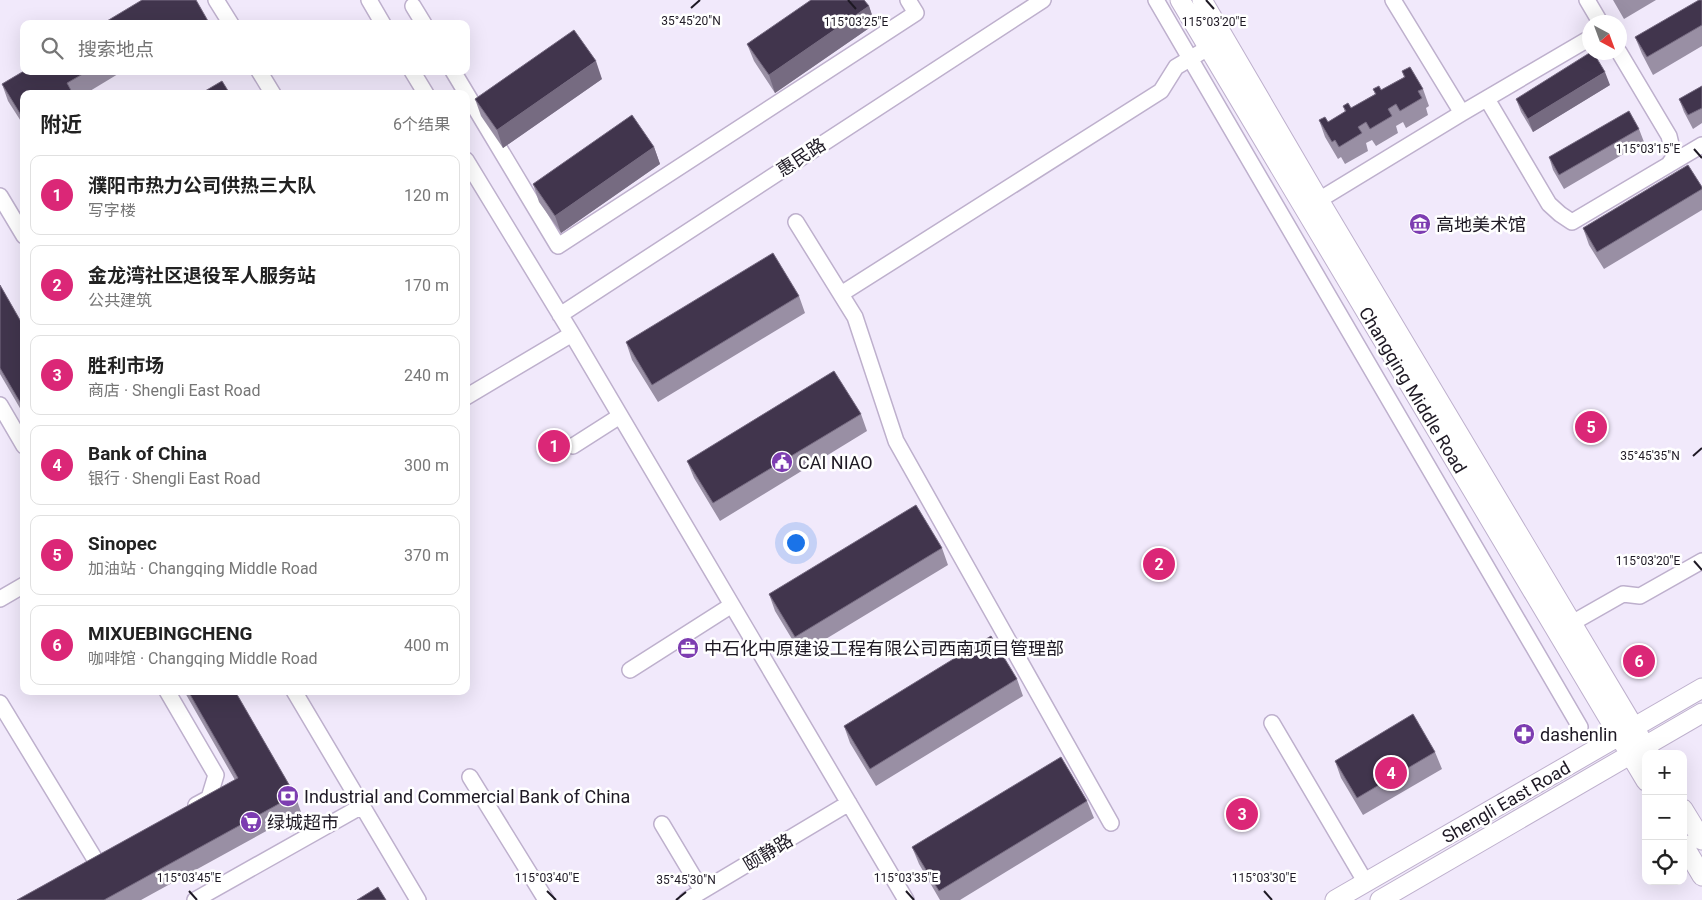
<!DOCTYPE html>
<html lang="zh">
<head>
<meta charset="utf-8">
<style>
	body { margin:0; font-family:Roboto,"Noto Sans SC",sans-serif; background:#f6f6f6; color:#222 }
	.controls { position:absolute; right:15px; bottom:15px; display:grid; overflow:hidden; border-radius:10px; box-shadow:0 5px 20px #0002 }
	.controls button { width:45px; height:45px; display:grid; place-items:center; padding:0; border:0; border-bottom:1px solid #e0e0e0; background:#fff; color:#222; font:25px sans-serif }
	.compass { position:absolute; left:1582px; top:15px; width:45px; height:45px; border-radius:50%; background:#fff; box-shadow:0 5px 20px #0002; rotate:139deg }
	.you { position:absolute; left:795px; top:542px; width:18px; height:18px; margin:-12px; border:4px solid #fff; border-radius:50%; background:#1a73e8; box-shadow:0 0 0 8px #1a73e833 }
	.badge { display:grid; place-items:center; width:32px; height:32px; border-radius:50%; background:#db2777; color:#fff; font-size:16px; font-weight:700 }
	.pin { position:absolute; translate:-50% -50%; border:2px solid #fff; box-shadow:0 1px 5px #0006 }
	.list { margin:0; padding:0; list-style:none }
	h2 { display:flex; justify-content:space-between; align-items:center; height:65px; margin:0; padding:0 20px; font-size:21px }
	h2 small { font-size:16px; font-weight:400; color:#767676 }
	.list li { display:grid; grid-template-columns:32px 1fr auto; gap:15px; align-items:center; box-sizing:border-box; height:80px; margin:0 10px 10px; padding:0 10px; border:1px solid #e0e0e0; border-radius:10px }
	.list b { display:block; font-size:19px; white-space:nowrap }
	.list p { margin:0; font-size:16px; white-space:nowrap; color:#767676 }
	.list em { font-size:16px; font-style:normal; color:#767676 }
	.icon { flex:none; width:28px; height:28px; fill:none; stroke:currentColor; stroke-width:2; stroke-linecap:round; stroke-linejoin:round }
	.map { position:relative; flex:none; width:1702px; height:900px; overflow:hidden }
	.search { position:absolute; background:#fff; box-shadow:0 5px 20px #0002; left:20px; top:20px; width:450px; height:55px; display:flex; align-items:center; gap:12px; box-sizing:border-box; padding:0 18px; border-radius:10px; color:#767676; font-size:19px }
	.panel { position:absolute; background:#fff; box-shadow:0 5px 20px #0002; left:20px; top:90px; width:450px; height:605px; border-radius:10px }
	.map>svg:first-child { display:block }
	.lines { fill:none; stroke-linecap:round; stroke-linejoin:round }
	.minor-casing { stroke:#beb0cd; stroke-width:18 }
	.major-casing { stroke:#beb0cd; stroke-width:21 }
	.minor { stroke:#fff; stroke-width:15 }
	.major { stroke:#fff; stroke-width:19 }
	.wall { fill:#998fa4 }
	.shaded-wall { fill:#766b81 }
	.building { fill:#41354d; stroke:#766b81 }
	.ticks { fill:none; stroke:#1e1924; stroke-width:2 }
	.labels { text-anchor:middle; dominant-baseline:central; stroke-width:5; stroke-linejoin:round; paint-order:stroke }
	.street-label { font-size:18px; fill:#1e1924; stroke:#fff }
	.poi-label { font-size:18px; fill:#1e1924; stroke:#fff; text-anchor:start }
	.ticks-label { font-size:12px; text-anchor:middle; fill:#1e1924; stroke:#fff; stroke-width:5; stroke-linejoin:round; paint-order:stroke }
</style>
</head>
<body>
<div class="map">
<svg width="1702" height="900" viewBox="0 0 1702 900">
	<rect width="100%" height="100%" fill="#f1e9fb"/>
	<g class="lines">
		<g class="minor-casing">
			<path id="minor" d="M216,0L231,24
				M369,0L383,24
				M1156,0L1580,727
				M1393,0L1462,113
				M1587,0L1600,22
				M413,6L424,24
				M1619,52L1669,136L1674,157L1669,164
				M259,71L273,94
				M412,71L426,94
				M453,71L558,246L916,13L908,0
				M1487,99L1549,204L1560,214L1572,222L1702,145
				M466,160L572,334L906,900
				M0,196L24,236
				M1319,200L1462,113L1590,38
				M796,222L855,317L896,441L1111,823
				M841,294L1161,91L1176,67L1218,42
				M560,315L1043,0
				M466,397L572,334
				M0,405L24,446
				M573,446L620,416
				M0,599L24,585
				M1572,623L1623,594L1640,596L1702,561
				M630,670L732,605
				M167,691L216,775L209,798L196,805
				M294,691L418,900
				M0,703L96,861
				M1272,723L1366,883
				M470,777L546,900
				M662,824L702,891
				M195,900L362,806
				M687,900L849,803"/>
		</g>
		<g class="major-casing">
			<path id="major" d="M1180,0L1646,781
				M1202,0L1319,200L1650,754
				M1683,809L1702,840
				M1683,844L1702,876
				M1335,900L1702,688
				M1380,900L1702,713"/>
		</g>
		<use href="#minor" class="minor"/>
		<use href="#major" class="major"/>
	</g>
	<path class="wall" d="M1613,0H1656L1624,19Z
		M1702,0V46L1653,75L1642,54L1635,37Z
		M869,6L875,24L775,93L754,61L747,44Z
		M24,71H123L85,94H24V126L8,101L2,84Z
		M1402,71L1423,89L1429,106L1426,108L1428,115L1406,128L1403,122L1396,126L1398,133L1376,146L1372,140L1366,143L1368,151L1345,164L1341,157L1338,159L1325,137L1319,120L1328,122L1345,112L1343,106L1351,108L1375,94L1373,89L1381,90L1404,77Z
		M602,79L503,148L481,116L475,99Z
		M1610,85L1533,132L1521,112L1516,99Z
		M1702,86V123L1693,129L1684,112L1679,99Z
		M1639,129L1644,142L1564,189L1553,170L1549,157Z
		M654,147L660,164L561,233L539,202L533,184Z
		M1702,187V210L1604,269L1589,245L1583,228Z
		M0,285L24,327V415L0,374Z
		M799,296L805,313L658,402L632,360L626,342Z
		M861,414L867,431L720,521L694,478L687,461Z
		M942,548L948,565L801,654L775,611L769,594Z
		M1017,679L1023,696L876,786L850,743L844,726Z
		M184,691H235L295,795L301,812L141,900H17L235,780Z
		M1435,752L1442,769L1363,815L1341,778L1335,761Z
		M1087,801L1094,818L960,900H940L919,864L912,847Z"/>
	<path class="shaded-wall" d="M869,6L875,24L775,93L769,75Z
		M596,61L602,79L503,148L497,130Z
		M1605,72L1610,85L1533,132L1528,119Z
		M654,147L660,164L561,233L555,216Z"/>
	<path class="building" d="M142,0H196L208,21L203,24H102Z
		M811,0H864L869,6L769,75L747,44Z
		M1699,0H1702V25L1647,57L1635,37Z
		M574,30L596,61L497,130L475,99Z
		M1591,52H1593L1605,72L1528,119L1516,99Z
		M1410,67L1423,89L1418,91L1422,98L1400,111L1396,104L1388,109L1392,116L1370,129L1366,122L1358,127L1362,133L1339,147L1335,140L1332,142L1319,120L1325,117L1328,122L1346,111L1343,106L1348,103L1351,108L1376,94L1373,89L1379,86L1381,90L1405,77L1402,71Z
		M24,71H88L67,83L73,94H24V120L2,84Z
		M222,81L230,94H200Z
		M1702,86V108L1688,115L1679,99Z
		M1629,111L1639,129L1559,175L1549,157Z
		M632,115L654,147L555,216L533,184Z
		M1688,165L1702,187V189L1597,252L1583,228Z
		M773,253L799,296L652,385L626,342Z
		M0,285L24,327V409L0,368Z
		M834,371L861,414L713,503L687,461Z
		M916,505L942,548L795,637L769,594Z
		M991,636L1017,679L870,769L844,726Z
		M188,691H235L295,795L104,900H17L238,778Z
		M1413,714L1435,752L1357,798L1335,761Z
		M1061,757L1087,801L939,891L912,847Z
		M378,887L386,900H357Z"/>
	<path class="ticks" d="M848,0L856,9M1206,0L1214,9M691,8L700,0M1694,149L1702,158M1693,456L1702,448M1694,561L1702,570M189,891L197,900M547,891L556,900M906,891L914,900M1264,891L1272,900M676,900L686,892"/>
	<defs>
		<g id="museum-disc" transform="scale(1.125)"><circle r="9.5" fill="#7d3db1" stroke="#fff"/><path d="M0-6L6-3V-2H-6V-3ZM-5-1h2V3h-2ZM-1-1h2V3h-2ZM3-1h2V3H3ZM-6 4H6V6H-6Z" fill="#fff"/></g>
		<g id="civic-disc" transform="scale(1.125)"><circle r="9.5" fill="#7d3db1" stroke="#fff"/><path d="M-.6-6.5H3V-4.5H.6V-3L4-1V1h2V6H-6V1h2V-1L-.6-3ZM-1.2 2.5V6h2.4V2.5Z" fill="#fff"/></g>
		<g id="office-disc" transform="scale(1.125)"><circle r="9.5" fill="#7d3db1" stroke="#fff"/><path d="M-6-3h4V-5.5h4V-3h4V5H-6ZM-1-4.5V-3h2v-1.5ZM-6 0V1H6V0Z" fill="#fff"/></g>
		<g id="pharmacy-disc" transform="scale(1.125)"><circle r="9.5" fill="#7d3db1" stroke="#fff"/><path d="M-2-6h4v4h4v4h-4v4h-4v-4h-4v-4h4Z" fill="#fff"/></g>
		<g id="bank-disc" transform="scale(1.125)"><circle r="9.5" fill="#7d3db1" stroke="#fff"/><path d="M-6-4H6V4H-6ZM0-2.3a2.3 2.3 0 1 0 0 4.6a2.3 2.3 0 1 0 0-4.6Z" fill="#fff"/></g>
		<g id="supermarket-disc" transform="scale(1.125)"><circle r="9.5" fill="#7d3db1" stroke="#fff"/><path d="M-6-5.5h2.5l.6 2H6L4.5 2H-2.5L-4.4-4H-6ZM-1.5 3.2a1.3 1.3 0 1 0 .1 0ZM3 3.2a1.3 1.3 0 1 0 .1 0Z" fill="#fff"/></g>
	</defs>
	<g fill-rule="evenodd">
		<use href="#museum-disc" x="1420" y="224"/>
		<use href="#civic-disc" x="782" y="462"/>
		<use href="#office-disc" x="688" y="648"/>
		<use href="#pharmacy-disc" x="1524" y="734"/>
		<use href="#bank-disc" x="288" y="796"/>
		<use href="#supermarket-disc" x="251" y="822"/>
	</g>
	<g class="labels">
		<g class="street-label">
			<text transform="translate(801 157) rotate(-33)">惠民路</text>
			<text transform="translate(1413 390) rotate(59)">Changqing Middle Road</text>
			<text transform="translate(1506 802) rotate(-30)">Shengli East Road</text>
			<text transform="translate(768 852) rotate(-31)">颐静路</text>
		</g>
		<g class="poi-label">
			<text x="1436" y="224">高地美术馆</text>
			<text x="798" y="462">CAI NIAO</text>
			<text x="704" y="648">中石化中原建设工程有限公司西南项目管理部</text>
			<text x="1540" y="734">dashenlin</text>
			<text x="304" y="796">Industrial and Commercial Bank of China</text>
			<text x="267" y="822">绿城超市</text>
		</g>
	</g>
	<g class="ticks-label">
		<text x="691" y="25">35°45'20"N</text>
		<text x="856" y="26">115°03'25"E</text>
		<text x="1214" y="26">115°03'20"E</text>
		<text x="1648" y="153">115°03'15"E</text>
		<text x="1650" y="460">35°45'35"N</text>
		<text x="1648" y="565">115°03'20"E</text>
		<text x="189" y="882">115°03'45"E</text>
		<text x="547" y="882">115°03'40"E</text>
		<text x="906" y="882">115°03'35"E</text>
		<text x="1264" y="882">115°03'30"E</text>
		<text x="686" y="884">35°45'30"N</text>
	</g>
</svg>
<div class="controls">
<button>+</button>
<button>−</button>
<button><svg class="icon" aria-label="locate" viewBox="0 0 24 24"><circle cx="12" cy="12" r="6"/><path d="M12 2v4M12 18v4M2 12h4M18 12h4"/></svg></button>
</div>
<svg class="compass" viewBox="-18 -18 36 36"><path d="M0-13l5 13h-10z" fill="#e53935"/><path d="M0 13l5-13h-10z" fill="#767676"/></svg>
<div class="you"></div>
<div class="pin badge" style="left:554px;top:446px">1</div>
<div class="pin badge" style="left:1159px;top:564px">2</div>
<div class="pin badge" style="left:1242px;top:814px">3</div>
<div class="pin badge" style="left:1391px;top:773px">4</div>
<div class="pin badge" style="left:1591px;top:427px">5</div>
<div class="pin badge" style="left:1639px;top:661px">6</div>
<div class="search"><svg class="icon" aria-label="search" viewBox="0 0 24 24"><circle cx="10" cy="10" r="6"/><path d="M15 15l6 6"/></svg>搜索地点</div>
<section class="panel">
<h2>附近<small>6个结果</small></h2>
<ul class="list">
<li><span class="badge">1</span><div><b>濮阳市热力公司供热三大队</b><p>写字楼</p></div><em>120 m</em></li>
<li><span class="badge">2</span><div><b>金龙湾社区退役军人服务站</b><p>公共建筑</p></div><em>170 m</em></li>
<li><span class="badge">3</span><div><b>胜利市场</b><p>商店 · Shengli East Road</p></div><em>240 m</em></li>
<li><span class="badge">4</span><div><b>Bank of China</b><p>银行 · Shengli East Road</p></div><em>300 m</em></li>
<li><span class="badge">5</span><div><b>Sinopec</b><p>加油站 · Changqing Middle Road</p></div><em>370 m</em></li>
<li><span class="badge">6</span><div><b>MIXUEBINGCHENG</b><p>咖啡馆 · Changqing Middle Road</p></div><em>400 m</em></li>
</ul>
</section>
</div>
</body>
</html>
